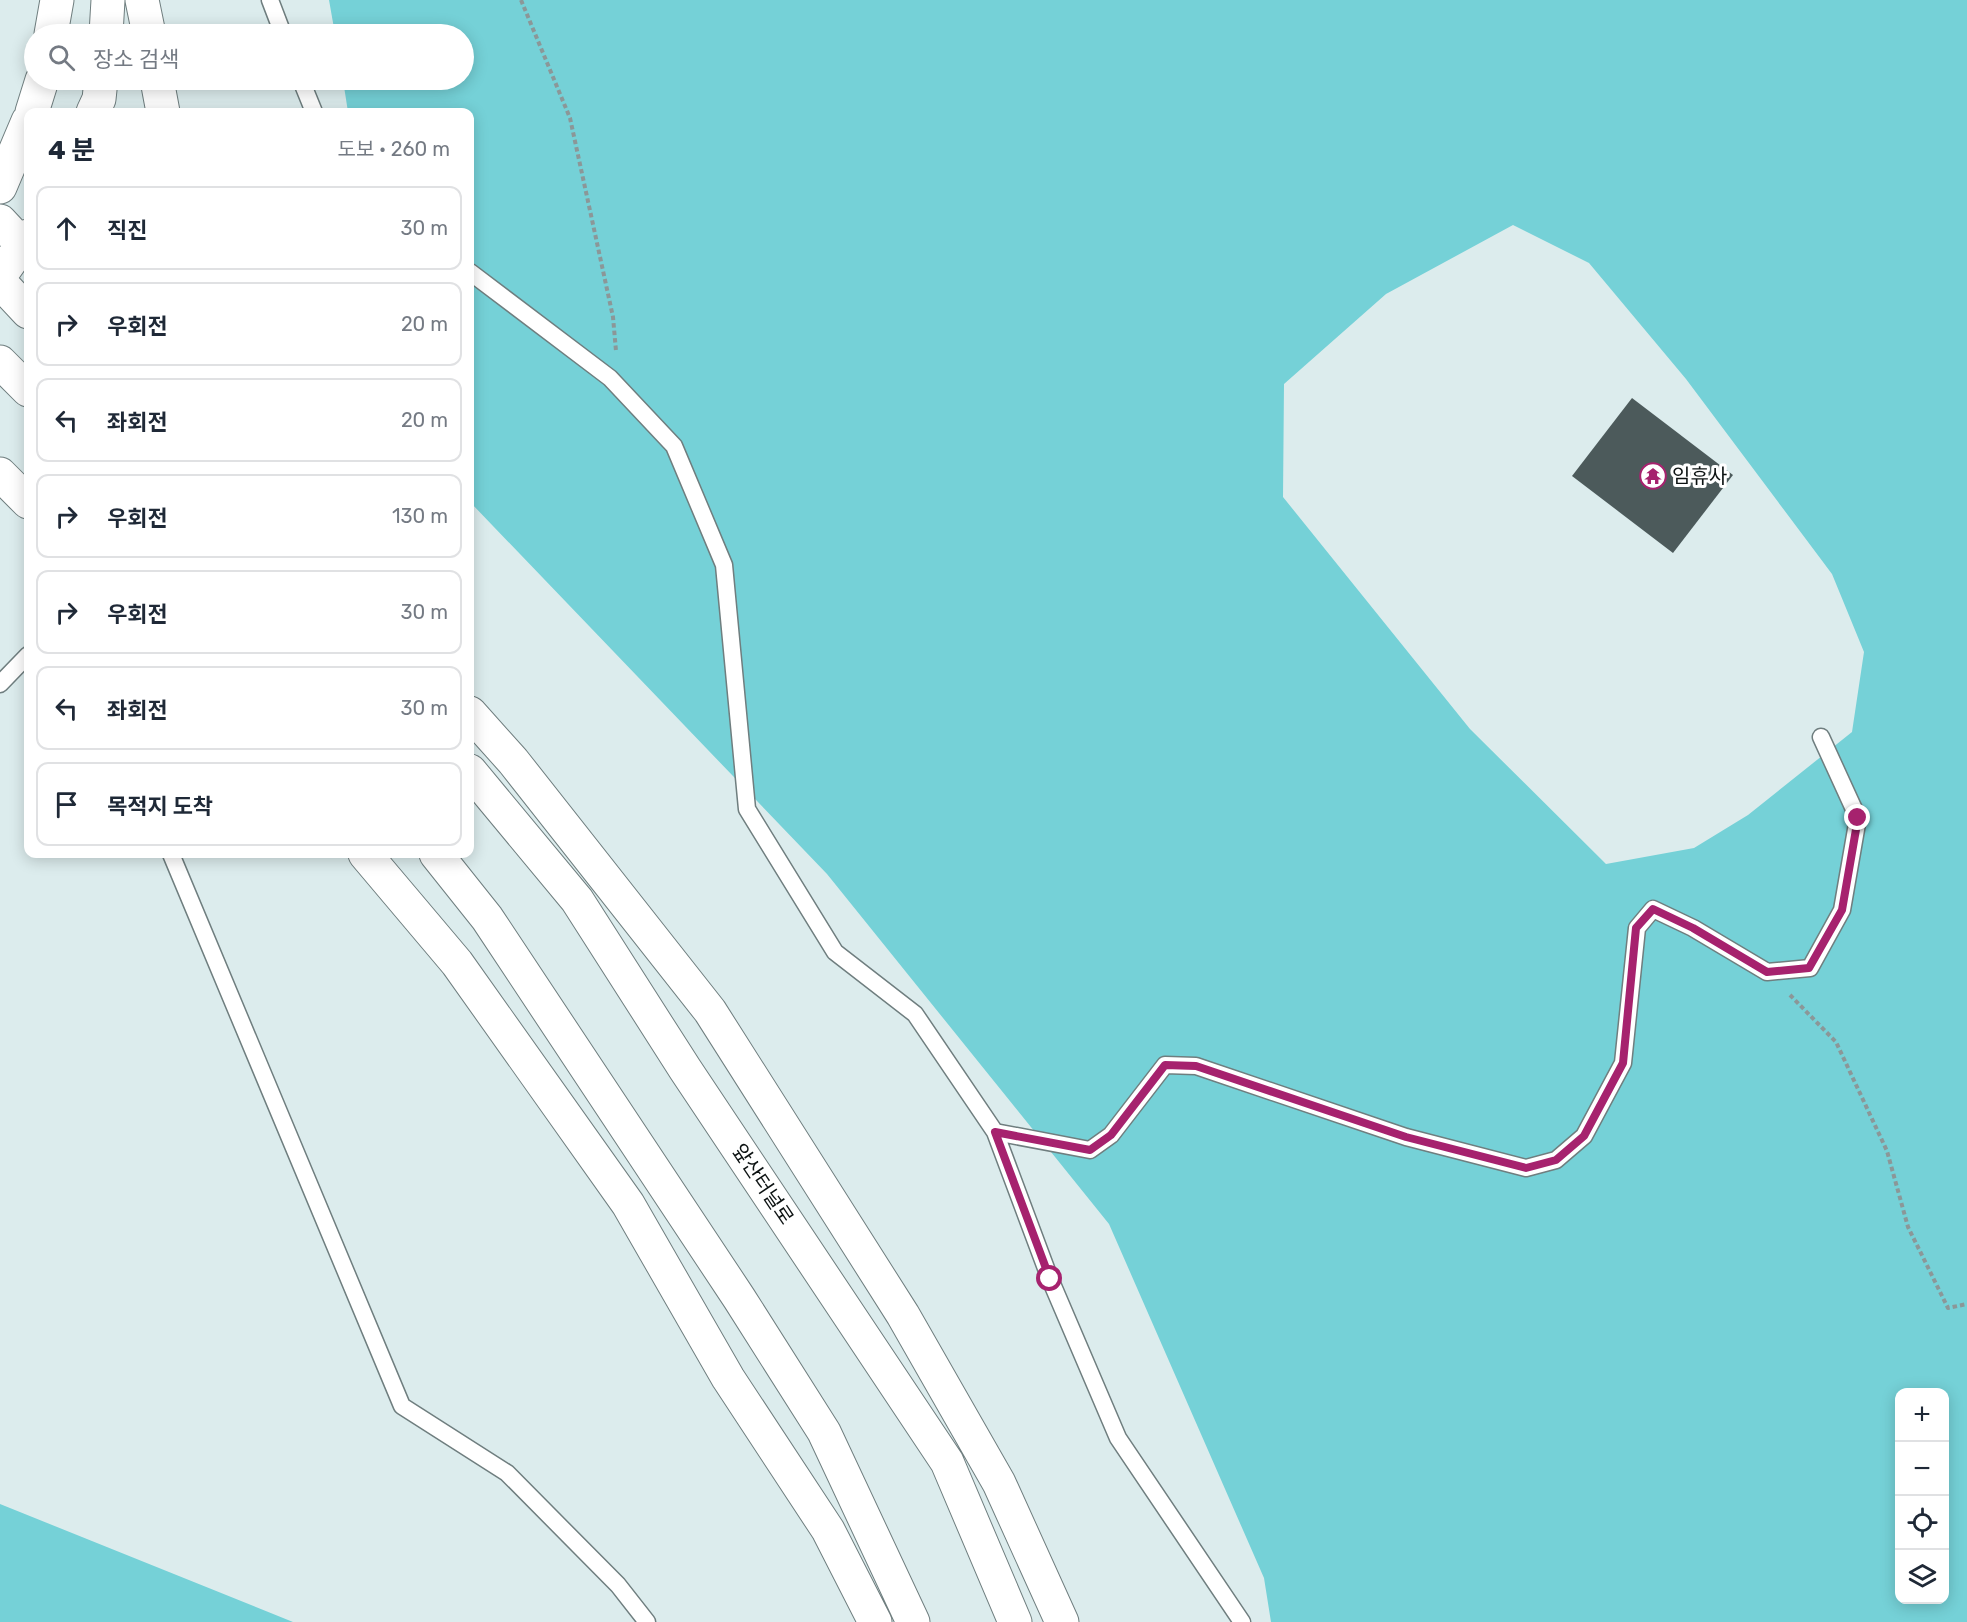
<!DOCTYPE html>
<html lang="ko">
<head>
<meta charset="utf-8">
<style>
	body { margin:0; font-family:Rubik,"Noto Sans KR",sans-serif; background:#f6f6f7; color:#1f2937 }
	.controls { position:absolute; right:18px; bottom:18px; display:grid; overflow:hidden; border-radius:12px; box-shadow:0 3px 15px #0003 }
	.controls button { width:54px; height:54px; display:grid; place-items:center; padding:0; border:0; border-bottom:2px solid #e0e1e3; background:#fff; color:#1f2937; font:30px sans-serif }
	.stop { position:absolute; width:18px; height:18px; margin:-14px; border:4px solid #a6226e; border-radius:50%; background:#fff }
	.stop.end { background:#a6226e; border-color:#fff; box-shadow:0 2px 6px #0008 }
	.list { margin:0; padding:0; list-style:none }
	h2 { display:flex; justify-content:space-between; align-items:center; height:78px; margin:0; padding:0 24px; font-size:26px }
	h2 small { font-size:20px; font-weight:400; color:#747a83 }
	.list li { display:grid; grid-template-columns:39px 1fr auto; gap:18px; align-items:center; box-sizing:border-box; height:84px; margin:0 12px 12px; padding:0 12px; border:2px solid #e0e1e3; border-radius:12px }
	.list b { display:block; font-size:22px; white-space:nowrap }
	.list em { font-size:20px; font-style:normal; color:#747a83 }
	.icon { flex:none; width:33px; height:33px; fill:none; stroke:currentColor; stroke-width:2; stroke-linecap:round; stroke-linejoin:round }
	.map { position:relative; flex:none; width:1967px; height:1622px; overflow:hidden }
	.search { position:absolute; background:#fff; box-shadow:0 3px 15px #0003; left:24px; top:24px; width:450px; height:66px; display:flex; align-items:center; gap:15px; box-sizing:border-box; padding:0 21px; border-radius:33px; color:#747a83; font-size:22px }
	.panel { position:absolute; background:#fff; box-shadow:0 3px 15px #0003; left:24px; top:108px; width:450px; height:750px; border-radius:12px }
	.map>svg:first-child { display:block }
	.green { fill:#75d1d7; fill-rule:evenodd }
	.building { fill:#4c5a5b }
	.lines { fill:none; stroke-linecap:round; stroke-linejoin:round }
	.lane-casing { stroke:#6f7e7f; stroke-width:19 }
	.highway-casing { stroke:#6f7e7f; stroke-width:35 }
	.path { stroke:#8b9798; stroke-width:4; stroke-dasharray:4.5 3; stroke-linecap:butt }
	.lane { stroke:#fff; stroke-width:16 }
	.highway { stroke:#fff; stroke-width:33 }
	.route { stroke:#a6226e; stroke-width:8 }
	.labels { text-anchor:middle; dominant-baseline:central; stroke-width:6; stroke-linejoin:round; paint-order:stroke }
	.poi-label { font-size:20px; fill:#0c1212; stroke:#fff; text-anchor:start }
	.street-label { font-size:20px; fill:#0c1212; stroke:#fff }
</style>
</head>
<body>
<div class="map">
<svg width="1967" height="1622" viewBox="0 0 1967 1622">
	<rect width="100%" height="100%" fill="#dceced"/>
	<path class="green" d="M329,0H1967V1622H1271L1264,1578L1109,1224L827,874L470,502V112H348L343,80H464V34H335ZM1513,225L1589,263L1686,379L1832,574L1864,652L1852,732L1748,815L1694,848L1606,864L1470,729L1283,497L1284,384L1386,294ZM1900,1392H1944V1600H1900Z
		M0,1504L293,1622H0Z"/>
	<path class="building" d="M1632,398L1733,475L1673,553L1572,476Z"/>
	<g class="lines">
		<g class="lane-casing">
			<path id="lane" d="M270,0L283,34
				M301,80L314,112
				M470,272L610,378L674,446L724,565L747,809L835,952L915,1014L995,1132L1050,1279L1118,1438L1242,1622
				M0,684L28,655
				M171,854L402,1406L507,1473L618,1585L647,1622
				M995,1132L1090,1150L1111,1135L1165,1065L1196,1066L1406,1137L1526,1168L1556,1160L1584,1136L1623,1063L1637,928L1653,909L1693,928L1767,972L1810,968L1842,910L1858,818L1821,737"/>
		</g>
		<g class="highway-casing">
			<path id="highway" d="M142,0L149,34
				M51,34L57,0
				M106,34L108,0
				M157,80L163,112
				M32,112L42,80
				M93,112L99,99L101,80
				M0,187L28,121
				M0,221L28,251
				M0,276L28,236
				M0,282L28,312
				M0,362L28,390
				M0,474L28,502
				M470,713L513,761L710,1011L903,1315L999,1483L1062,1622
				M470,771L577,900L685,1069L947,1462L1015,1622
				M365,854L457,963L628,1204L728,1378L828,1530L875,1622
				M436,854L487,918L739,1298L824,1432L913,1622"/>
		</g>
		<path class="path" d="M521,0L570,118L613,317L616,351
			M1790,995L1836,1042L1887,1151L1908,1227L1948,1308L1967,1304"/>
		<use href="#lane" class="lane"/>
		<use href="#highway" class="highway"/>
	</g>
	<g class="lines">
		<path class="route" d="M1050,1279L995,1132L1090,1150L1111,1135L1165,1065L1196,1066L1406,1137L1526,1168L1556,1160L1584,1136L1623,1063L1636,928L1653,909L1693,928L1767,972L1809,968L1842,910L1858,818"/>
	</g>
	<defs>
		<g id="temple-ring" transform="scale(1.35)"><circle r="9.5" fill="#fff" stroke="#a6226e" stroke-width="1.5"/><path d="M0-6L5-2H3V0L6.5 2.5H4V6H1.5V3h-3V6H-4V2.5H-6.5L-3 0V-2H-5Z" fill="#a6226e"/></g>
	</defs>
	<g fill-rule="evenodd">
		<use href="#temple-ring" x="1653" y="476"/>
	</g>
	<g class="labels">
		<g class="poi-label">
			<text x="1672" y="476">임휴사</text>
		</g>
		<g class="street-label">
			<text transform="translate(763 1184) rotate(56)">앞산터널로</text>
		</g>
	</g>
</svg>
<div class="controls">
<button>+</button>
<button>−</button>
<button><svg class="icon" aria-label="locate" viewBox="0 0 24 24"><circle cx="12" cy="12" r="6"/><path d="M12 2v4M12 18v4M2 12h4M18 12h4"/></svg></button>
<button><svg class="icon" aria-label="layers" viewBox="0 0 24 24"><path d="M12 4l9 5-9 5-9-5zM3 14l9 5 9-5"/></svg></button>
</div>
<div class="stop" style="left:1050px;top:1279px"></div>
<div class="stop end" style="left:1858px;top:818px"></div>
<div class="search"><svg class="icon" aria-label="search" viewBox="0 0 24 24"><circle cx="10" cy="10" r="6"/><path d="M15 15l6 6"/></svg>장소 검색</div>
<section class="panel">
<h2>4 분<small>도보 · 260 m</small></h2>
<ul class="list">
<li><svg class="icon" aria-label="ahead" viewBox="0 0 24 24"><path d="M12 20V5M6 11l6-6 6 6"/></svg><div><b>직진</b></div><em>30 m</em></li>
<li><svg class="icon" aria-label="right" viewBox="0 0 24 24"><path d="M7 20v-9h11M14 6l5 5-5 5"/></svg><div><b>우회전</b></div><em>20 m</em></li>
<li><svg class="icon" aria-label="left" viewBox="0 0 24 24"><path d="M17 20v-9H6M10 6l-5 5 5 5"/></svg><div><b>좌회전</b></div><em>20 m</em></li>
<li><svg class="icon" aria-label="right" viewBox="0 0 24 24"><path d="M7 20v-9h11M14 6l5 5-5 5"/></svg><div><b>우회전</b></div><em>130 m</em></li>
<li><svg class="icon" aria-label="right" viewBox="0 0 24 24"><path d="M7 20v-9h11M14 6l5 5-5 5"/></svg><div><b>우회전</b></div><em>30 m</em></li>
<li><svg class="icon" aria-label="left" viewBox="0 0 24 24"><path d="M17 20v-9H6M10 6l-5 5 5 5"/></svg><div><b>좌회전</b></div><em>30 m</em></li>
<li><svg class="icon" aria-label="arrive" viewBox="0 0 24 24"><path d="M6 21V4h12l-3 4 3 4H6"/></svg><div><b>목적지 도착</b></div></li>
</ul>
</section>
</div>
</body>
</html>
